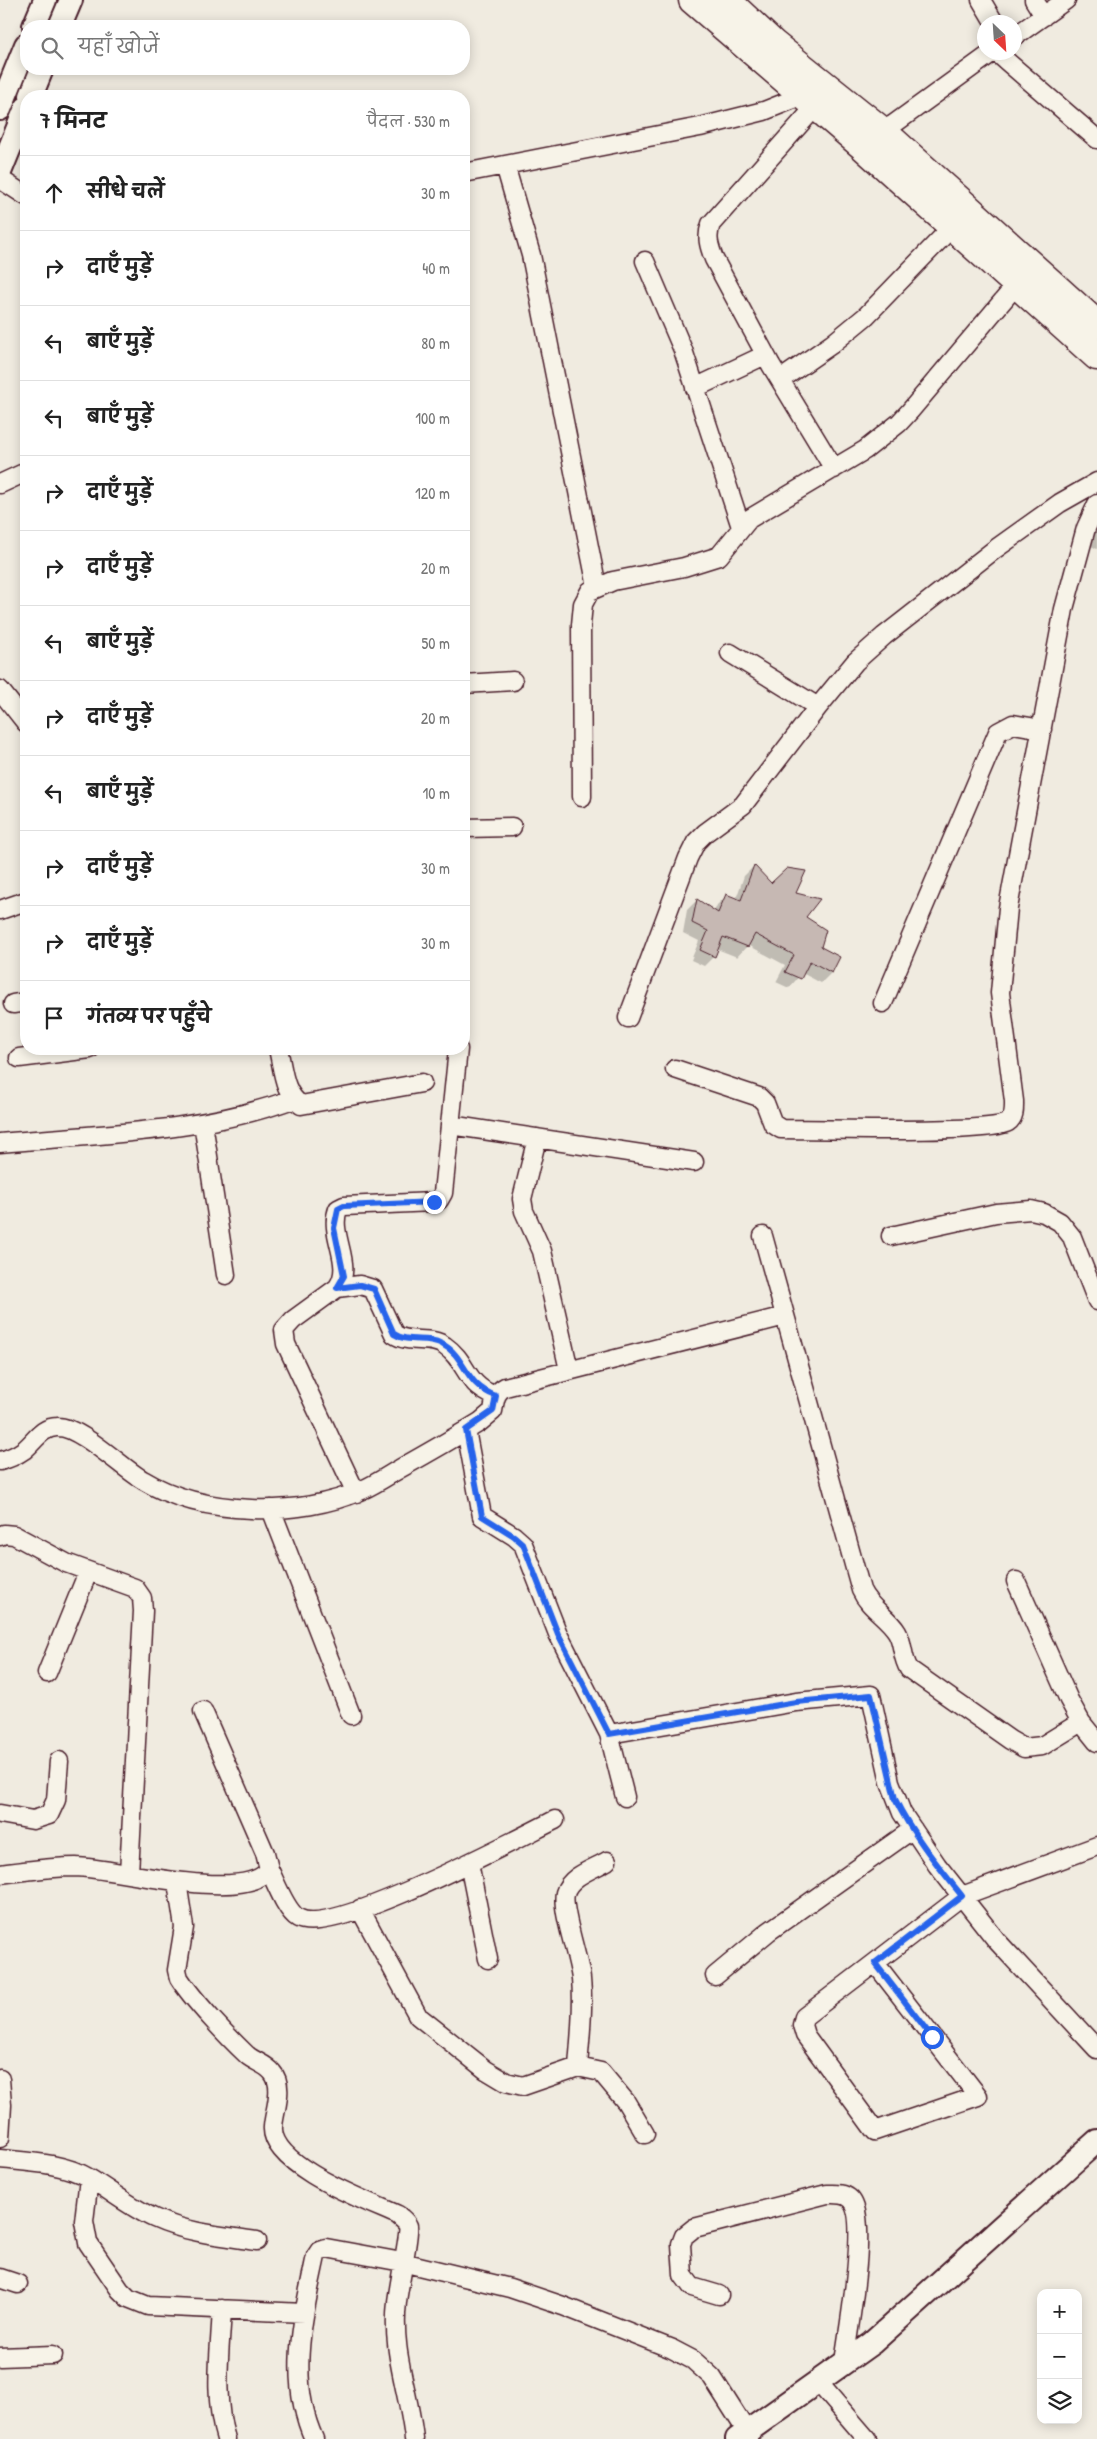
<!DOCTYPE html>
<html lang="hi">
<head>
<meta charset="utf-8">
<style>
	body { margin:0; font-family:"Patrick Hand","Playpen Sans Deva",sans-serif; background:#f6f6f6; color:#222 }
	.controls { position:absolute; right:15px; bottom:15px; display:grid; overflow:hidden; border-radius:10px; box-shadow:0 2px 12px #0003 }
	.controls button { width:45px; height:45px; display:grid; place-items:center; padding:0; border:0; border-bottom:1px solid #e0e0e0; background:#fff; color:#222; font:25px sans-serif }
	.compass { position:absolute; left:977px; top:15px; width:45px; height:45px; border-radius:50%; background:#fff; box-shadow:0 2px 12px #0003; rotate:155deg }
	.stop { position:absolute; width:15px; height:15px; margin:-11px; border:4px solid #2563eb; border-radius:50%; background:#fff }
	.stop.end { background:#2563eb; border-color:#fff; box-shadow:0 1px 5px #0008 }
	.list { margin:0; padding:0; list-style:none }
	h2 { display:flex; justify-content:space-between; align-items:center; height:65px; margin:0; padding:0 20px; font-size:21px }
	h2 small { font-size:16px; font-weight:400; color:#767676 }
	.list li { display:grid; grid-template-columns:32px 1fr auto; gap:15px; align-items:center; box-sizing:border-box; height:75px; padding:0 20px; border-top:1px solid #e0e0e0 }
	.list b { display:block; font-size:19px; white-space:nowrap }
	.list em { font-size:16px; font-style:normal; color:#767676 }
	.icon { flex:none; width:28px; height:28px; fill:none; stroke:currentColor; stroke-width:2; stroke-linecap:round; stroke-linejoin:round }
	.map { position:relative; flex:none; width:1097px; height:2439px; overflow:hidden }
	.search { position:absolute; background:#fff; box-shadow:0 2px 12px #0003; left:20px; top:20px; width:450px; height:55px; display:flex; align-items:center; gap:12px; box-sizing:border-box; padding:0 18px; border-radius:20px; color:#767676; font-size:19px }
	.panel { position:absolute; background:#fff; box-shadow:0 2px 12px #0003; left:20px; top:90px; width:450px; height:965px; border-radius:20px }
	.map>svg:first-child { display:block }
	.shadow { fill:#0003 }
	.building { fill:#c6b8b3; stroke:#4a1f2b }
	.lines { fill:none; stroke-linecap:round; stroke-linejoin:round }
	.minor-casing { stroke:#4a1f2b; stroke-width:21 }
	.tertiary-casing { stroke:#4a1f2b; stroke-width:26 }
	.primary-casing { stroke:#4a1f2b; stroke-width:31 }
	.minor { stroke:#f7f3e8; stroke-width:18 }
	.tertiary { stroke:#f7f3e8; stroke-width:22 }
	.primary { stroke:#f7f3e8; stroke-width:28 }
	.route { stroke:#2563eb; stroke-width:6 }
</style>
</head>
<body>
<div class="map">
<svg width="1097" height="2439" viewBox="0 0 1097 2439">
	<rect width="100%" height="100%" fill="#f0ebe0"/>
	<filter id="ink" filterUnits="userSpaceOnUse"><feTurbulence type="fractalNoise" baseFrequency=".02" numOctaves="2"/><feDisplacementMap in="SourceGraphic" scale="10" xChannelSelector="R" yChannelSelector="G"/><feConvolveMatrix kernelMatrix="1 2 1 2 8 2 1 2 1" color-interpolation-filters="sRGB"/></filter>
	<g filter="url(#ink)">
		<path class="shadow" d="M1097,526V549L1087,544Z
			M754,866L771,885L795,894L820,948L838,958L831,973L821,983L802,973L789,988L776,982L785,965L748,945L737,957L717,949L714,956L704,966L691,960L699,941L683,933L687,910L697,900L714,912L717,905L727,895L736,899L744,876Z"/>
		<path class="building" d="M754,865L771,883L787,868L806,871L796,893L820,899L806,917L826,930L821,947L840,957L832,973L810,961L801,979L785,972L794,955L755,934L748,947L723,937L715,957L700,950L708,931L692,923L697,899L718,913L726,894L741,900Z"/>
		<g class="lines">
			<g class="minor-casing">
				<path id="minor" d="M981,0L994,22
					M1034,0L1044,16
					M1014,37L1066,0
					M996,52L1097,139
					M816,106L711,224C706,237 709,246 714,259L771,365L834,469
					M876,137L993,52
					M505,165L531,255L597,587
					M464,173L700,127L764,111L804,95
					M0,179L26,196
					M645,261L683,350L741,527
					M780,380L832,344L866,316L953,226
					M695,388L765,355
					M0,484L26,472
					M730,653L818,707
					M464,684L513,681
					M0,690L26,723
					M582,797L581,625L583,604L590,591L613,581L684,567L719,556L749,519L865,450L899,423L910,411L1017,284
					M464,828L512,827
					M0,910L26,901
					M883,1003L998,732L1013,724L1042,729
					M13,1004L26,1002
					M628,1018L688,858L696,842L705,833L743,805L818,707L855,662L884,636L994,550L1060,503L1097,482
					M278,1049C283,1068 283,1093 301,1105L422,1083
					M19,1058L90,1049
					M675,1069L759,1097L765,1103L773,1124L781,1129C812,1129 992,1134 1008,1122C1015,1117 1014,1108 1014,1101L1000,993L1008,908L1064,609L1086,528L1097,504
					M203,1123L226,1275
					M450,1125L694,1162
					M537,1138L522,1199L524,1211L542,1251L569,1370
					M0,1143C98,1134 200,1133 293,1099
					M763,1236L861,1590C869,1608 887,1616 897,1632C904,1644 901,1656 909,1669L1010,1740L1024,1748L1042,1746L1081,1722
					M891,1236L996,1213L1031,1210L1044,1213L1060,1222L1072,1237L1097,1301
					M337,1288L360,1285L373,1289L394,1334C410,1345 430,1335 445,1346C468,1362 464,1384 495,1396
					M466,1430L482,1516L514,1536L523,1544L558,1634L609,1734L625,1797
					M0,1461C8,1459 17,1455 24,1450C35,1441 42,1427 57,1427C80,1426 122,1468 143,1480C202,1516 300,1518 362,1490C376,1484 389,1475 401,1468C428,1453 454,1438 480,1422L493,1411C495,1400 495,1392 505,1387L785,1316
					M356,1493L286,1344L284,1330L293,1320L337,1288C355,1265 328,1235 338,1209L344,1206L433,1202L439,1200L443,1193L458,1049
					M271,1509L351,1715
					M0,1536L4,1534L14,1535L66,1563L135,1588L142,1598L143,1611L129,1873
					M1016,1581L1069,1700L1081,1722L1097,1742
					M47,1673L88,1572
					M609,1734L796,1702L871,1695L890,1782L902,1813L937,1865L997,1941L1097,2049
					M0,1814L33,1820L49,1815L56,1800L59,1761
					M469,1863L488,1959
					M269,1869C275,1881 286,1911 298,1918C332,1938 516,1839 555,1820
					M0,1874C25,1871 51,1867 76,1867C116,1868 247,1904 269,1869L265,1853L203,1711
					M177,1882L184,1927L177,1970L179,1978C193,2000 228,2037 247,2055C255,2062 266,2064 272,2072C285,2086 274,2111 273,2127C270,2166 367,2201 398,2215C402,2219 406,2221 408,2226C410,2233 398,2290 397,2302C391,2352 409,2391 414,2439
					M360,1909L418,2016L486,2070L506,2082L523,2086L578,2067L601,2072L626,2102L645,2134
					M875,1963L978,2096L875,2131L805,2035L802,2025L804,2017L962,1896L1097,1846
					M715,1976L768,1932L913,1829
					M578,2067C580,2038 584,2008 581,1979C579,1958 561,1910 565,1893C570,1876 593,1869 607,1861
					M0,2079L2,2105L0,2138
					M0,2159C29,2162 63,2163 89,2178C111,2191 130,2207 154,2218C187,2233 222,2236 257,2241
					M89,2178L84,2221L88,2243L120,2290L128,2298L148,2306L304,2313
					M0,2278L18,2284
					M719,2295L692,2287L683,2275L681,2244L684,2236L694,2228L827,2194C835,2194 843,2193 849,2198C871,2214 847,2335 844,2363
					M222,2309C220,2351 213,2398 226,2439
					M0,2357L53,2355
					M818,2382L867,2439
					M314,2439C287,2380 303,2317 316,2256L320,2250L326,2248L402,2262L510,2288L563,2306L672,2349L693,2360L712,2377L747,2432L748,2439"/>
			</g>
			<g class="tertiary-casing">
				<path id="tertiary" d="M34,26L45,0
					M60,26L71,0
					M31,96L42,69
					M0,109L26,45
					M0,172L26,108
					M737,2439L872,2343L1097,2141"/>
			</g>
			<g class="primary-casing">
				<path id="primary" d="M693,0L863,146L1097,356
					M726,0L773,44L883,132L1097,325"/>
			</g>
			<use href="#minor" class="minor"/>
			<use href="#tertiary" class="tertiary"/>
			<use href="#primary" class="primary"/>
		</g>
	</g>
	<g class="lines" filter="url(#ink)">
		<path class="route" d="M434,1202L344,1206L338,1209L334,1228L344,1276L337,1288L360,1285L374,1289L394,1334C409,1344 427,1335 442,1344C467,1357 462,1383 496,1396L493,1411L466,1430L482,1516L514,1536L523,1544L558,1634L609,1734L796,1702L871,1695L895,1799C912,1834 938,1866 962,1896L875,1963L932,2037"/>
	</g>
</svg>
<div class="controls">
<button>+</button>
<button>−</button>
<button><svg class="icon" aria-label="layers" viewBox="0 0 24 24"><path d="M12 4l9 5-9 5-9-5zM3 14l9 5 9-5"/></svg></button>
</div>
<svg class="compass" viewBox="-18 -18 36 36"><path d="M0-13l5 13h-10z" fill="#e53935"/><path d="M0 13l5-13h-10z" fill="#767676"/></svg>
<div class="stop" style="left:932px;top:2037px"></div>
<div class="stop end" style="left:434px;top:1202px"></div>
<div class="search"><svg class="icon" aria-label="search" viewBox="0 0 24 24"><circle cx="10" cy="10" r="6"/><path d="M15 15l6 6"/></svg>यहाँ खोजें</div>
<section class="panel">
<h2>7 मिनट<small>पैदल · 530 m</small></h2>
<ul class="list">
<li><svg class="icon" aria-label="ahead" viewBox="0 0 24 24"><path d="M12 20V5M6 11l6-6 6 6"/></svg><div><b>सीधे चलें</b></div><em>30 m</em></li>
<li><svg class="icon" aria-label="right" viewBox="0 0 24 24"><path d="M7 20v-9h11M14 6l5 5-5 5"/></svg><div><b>दाएँ मुड़ें</b></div><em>40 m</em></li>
<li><svg class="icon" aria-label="left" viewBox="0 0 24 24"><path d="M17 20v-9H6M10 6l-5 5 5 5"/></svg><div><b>बाएँ मुड़ें</b></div><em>80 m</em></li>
<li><svg class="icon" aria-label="left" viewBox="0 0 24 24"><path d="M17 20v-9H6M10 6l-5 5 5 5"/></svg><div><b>बाएँ मुड़ें</b></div><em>100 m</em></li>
<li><svg class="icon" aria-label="right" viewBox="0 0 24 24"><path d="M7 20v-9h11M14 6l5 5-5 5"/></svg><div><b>दाएँ मुड़ें</b></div><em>120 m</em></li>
<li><svg class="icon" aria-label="right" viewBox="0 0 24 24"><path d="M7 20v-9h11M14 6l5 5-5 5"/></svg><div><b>दाएँ मुड़ें</b></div><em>20 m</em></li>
<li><svg class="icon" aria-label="left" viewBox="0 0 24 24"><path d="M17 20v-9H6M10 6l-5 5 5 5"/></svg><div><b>बाएँ मुड़ें</b></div><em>50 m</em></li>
<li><svg class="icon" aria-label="right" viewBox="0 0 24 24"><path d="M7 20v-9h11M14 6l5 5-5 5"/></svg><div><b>दाएँ मुड़ें</b></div><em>20 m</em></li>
<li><svg class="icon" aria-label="left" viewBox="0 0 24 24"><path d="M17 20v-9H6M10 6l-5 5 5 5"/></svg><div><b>बाएँ मुड़ें</b></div><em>10 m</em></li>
<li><svg class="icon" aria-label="right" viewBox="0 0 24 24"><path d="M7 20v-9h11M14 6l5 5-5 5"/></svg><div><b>दाएँ मुड़ें</b></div><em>30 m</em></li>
<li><svg class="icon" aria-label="right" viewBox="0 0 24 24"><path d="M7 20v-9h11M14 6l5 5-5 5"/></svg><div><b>दाएँ मुड़ें</b></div><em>30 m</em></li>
<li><svg class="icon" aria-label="arrive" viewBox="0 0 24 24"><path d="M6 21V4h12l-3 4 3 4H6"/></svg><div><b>गंतव्य पर पहुँचे</b></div></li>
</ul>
</section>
</div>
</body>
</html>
